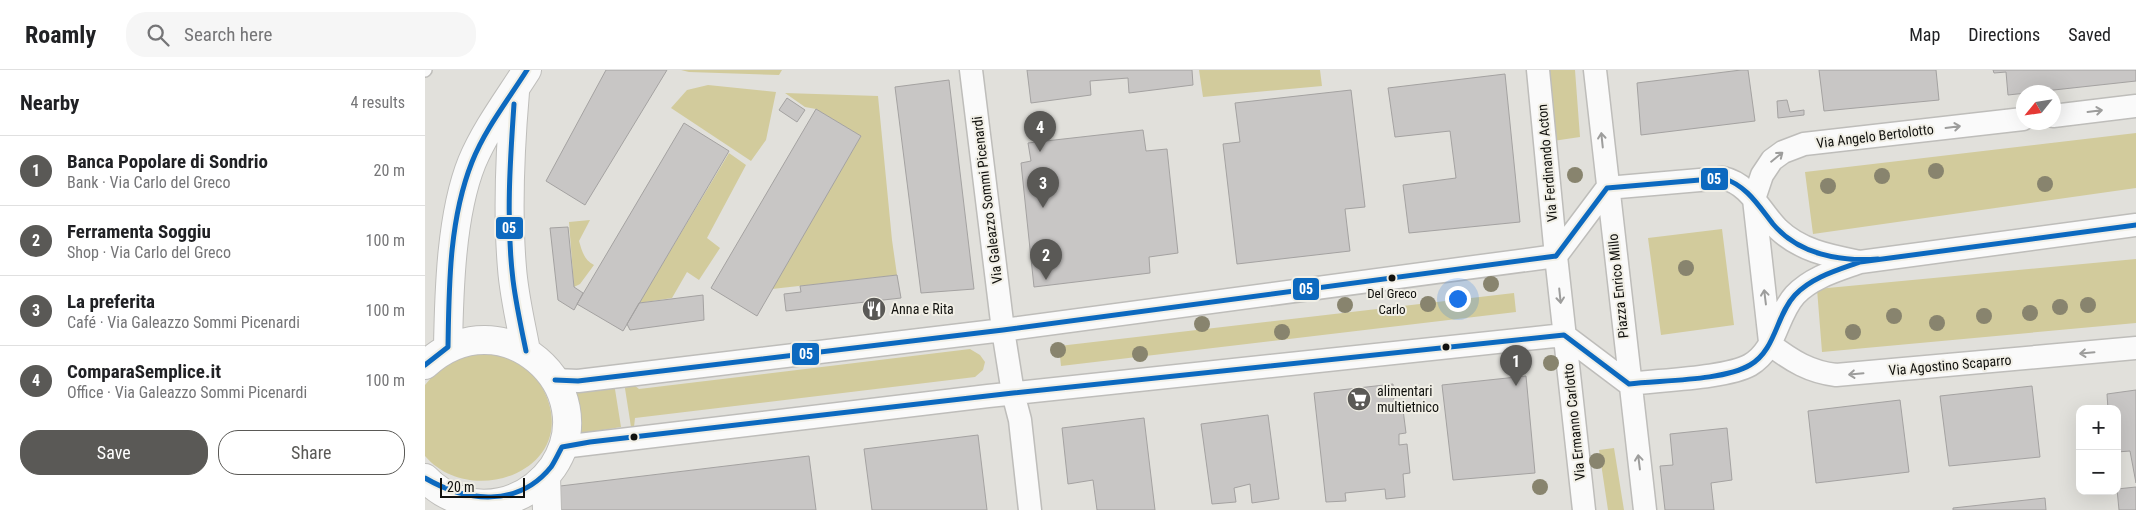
<!DOCTYPE html>
<html lang="en">
<head>
<meta charset="utf-8">
<style>
	body { margin:0; font-family:"Roboto Condensed",sans-serif; background:#f6f6f6; color:#202124 }
	.controls { position:absolute; right:15px; bottom:15px; display:grid; overflow:hidden; border-radius:10px; box-shadow:0 5px 20px #0002 }
	.controls button { width:45px; height:45px; display:grid; place-items:center; padding:0; border:0; border-bottom:1px solid #e0e0e0; background:#fff; color:#202124; font:25px sans-serif }
	.compass { position:absolute; left:1591px; top:15px; width:45px; height:45px; border-radius:50%; background:#fff; box-shadow:0 5px 20px #0002; rotate:240deg }
	.scale { position:absolute; left:15px; bottom:12px; width:85px; box-sizing:border-box; padding-left:5px; border:2px solid #11110e; border-top:0; font-size:14px; line-height:18px; white-space:nowrap; color:#11110e; -webkit-text-stroke:4px #f1efe6; paint-order:stroke }
	.you { position:absolute; left:1032px; top:228px; width:18px; height:18px; margin:-12px; border:4px solid #fff; border-radius:50%; background:#1a73e8; box-shadow:0 0 0 8px #1a73e833 }
	.badge { display:grid; place-items:center; width:32px; height:32px; border-radius:50%; background:#5a5956; color:#fff; font-size:16px; font-weight:700 }
	.pin { position:absolute; translate:-50% -41px; filter:drop-shadow(0 1px 2px #0008) }
	.pin::after { content:''; position:absolute; top:26px; width:18px; height:15px; background:inherit; clip-path:polygon(0 0,100% 0,50% 100%) }
	.list { margin:0; padding:0; list-style:none }
	h2 { display:flex; justify-content:space-between; align-items:center; height:65px; margin:0; padding:0 20px; font-size:21px }
	h2 small { font-size:16px; font-weight:400; color:#757577 }
	.list li { display:grid; grid-template-columns:32px 1fr auto; gap:15px; align-items:center; box-sizing:border-box; height:70px; padding:0 20px; border-top:1px solid #e0e0e0 }
	.list b { display:block; font-size:19px; white-space:nowrap }
	.list p { margin:0; font-size:16px; white-space:nowrap; color:#757577 }
	.list em { font-size:16px; font-style:normal; color:#757577 }
	.actions { display:flex; gap:10px; padding:15px 20px }
	.actions a { flex:1; padding:11px 0; border:1px solid #5a5956; border-radius:20px; text-align:center; font-size:18px; color:#5a5956 }
	.actions .main { background:#5a5956; color:#fff }
	.icon { flex:none; width:28px; height:28px; fill:none; stroke:currentColor; stroke-width:2; stroke-linecap:round; stroke-linejoin:round }
	.map { position:relative; flex:none; width:1711px; height:440px; overflow:hidden }
	header { display:flex; align-items:center; gap:30px; box-sizing:border-box; height:70px; padding:0 25px; background:#fff; border-bottom:1px solid #e0e0e0 }
	header strong { font-size:24px }
	nav { display:flex; gap:28px; margin-inline-start:auto; font-size:18px }
	.search { width:350px; height:45px; background:#f6f6f6; display:flex; align-items:center; gap:12px; box-sizing:border-box; padding:0 18px; border-radius:20px; color:#757577; font-size:19px }
	main { display:flex }
	aside { flex:1; background:#fff }
	.map>svg:first-child { display:block }
	.green { fill:#d2cb9c }
	.building { fill:#c8c6c5; stroke:#a4a2a1 }
	.lines { fill:none; stroke-linecap:round; stroke-linejoin:round }
	.service-casing { stroke:#bebdba; stroke-width:14 }
	.minor-casing { stroke:#bebdba; stroke-width:25 }
	.tertiary-casing { stroke:#bebdba; stroke-width:30 }
	.service { stroke:#fafafa; stroke-width:11 }
	.minor { stroke:#fafafa; stroke-width:22 }
	.tertiary { stroke:#fafafa; stroke-width:28 }
	.bus-1-casing { stroke:#f1efe6; stroke-width:9 }
	.bus-1 { stroke:#0c69bf; stroke-width:5 }
	.tree { fill:#88846e }
	.oneway { stroke:#9d9d9c }
	.bus-dot { fill:#11110e; stroke:#f1efe6; stroke-width:2 }
	.labels { text-anchor:middle; dominant-baseline:central; stroke-width:4; stroke-linejoin:round; paint-order:stroke }
	.bus-label { font-size:13px; fill:#11110e; stroke:#f1efe6 }
	.street-label { font-size:14px; fill:#11110e; stroke:#f1efe6 }
	.poi-label { font-size:14px; fill:#11110e; stroke:#f1efe6; text-anchor:start }
	.line-badge { stroke:#f1efe6; stroke-width:2 }
	.badge-label { font-size:14px; text-anchor:middle; font-weight:bold; fill:#fff }
</style>
</head>
<body>
<header>
<strong>Roamly</strong>
<div class="search"><svg class="icon" aria-label="search" viewBox="0 0 24 24"><circle cx="10" cy="10" r="6"/><path d="M15 15l6 6"/></svg>Search here</div>
<nav><a>Map</a><a>Directions</a><a>Saved</a></nav>
</header>
<main>
<aside>
<h2>Nearby<small>4 results</small></h2>
<ul class="list">
<li><span class="badge">1</span><div><b>Banca Popolare di Sondrio</b><p>Bank · Via Carlo del Greco</p></div><em>20 m</em></li>
<li><span class="badge">2</span><div><b>Ferramenta Soggiu</b><p>Shop · Via Carlo del Greco</p></div><em>100 m</em></li>
<li><span class="badge">3</span><div><b>La preferita</b><p>Café · Via Galeazzo Sommi Picenardi</p></div><em>100 m</em></li>
<li><span class="badge">4</span><div><b>ComparaSemplice.it</b><p>Office · Via Galeazzo Sommi Picenardi</p></div><em>100 m</em></li>
</ul>
<div class="actions"><a class="main">Save</a><a>Share</a></div>
</aside>
<div class="map">
<svg width="1711" height="440" viewBox="0 0 1711 440">
	<rect width="100%" height="100%" fill="#e1e0db"/>
	<path class="green" d="M256,0H357L354,5L264,2Z
		M774,0H895L897,16L778,27Z
		M1122,0H1150L1155,67L1128,71Z
		M283,15L351,22L341,70L326,91L246,38L262,20Z
		M360,23L453,26L467,170L472,205L347,219L436,66L391,39L380,37Z
		M1711,63V118L1388,164L1380,102Z
		M304,83L321,95L282,168L295,178L274,210L262,202L247,228L214,233Z
		M165,150L154,171C157,181 159,190 169,195L155,214L149,217L144,152Z
		M1297,159L1309,255L1236,265L1223,168Z
		M1711,189V253L1397,282L1392,219Z
		M1089,223L1091,242L636,296L634,276Z
		M545,279L555,285L560,292L558,300L550,307L210,348L209,357H206L199,312L204,311L214,319Z
		M52,282C63,284 79,285 89,290C103,296 114,309 120,323C155,400 46,440 0,386V315L17,295Z
		M189,313L196,357L148,365L143,315Z
		M1189,378L1199,440H1183L1174,380Z"/>
	<path class="building" d="M181,0H242L160,135L121,111Z
		M602,0H767L768,15L704,23L703,8L665,11L666,25L606,33Z
		M1316,0H1323L1330,51L1216,65L1212,13Z
		M1394,0H1511L1514,30L1399,41Z
		M1568,0H1711V11L1583,25L1581,2L1569,3Z
		M1080,4L1095,152L984,163L978,115L1031,108L1025,61L970,67L963,18Z
		M524,10L549,219L496,223L470,17Z
		M926,20L940,137L920,139L925,181L812,194L798,74L815,72L810,33Z
		M362,28L380,40L372,52L354,40Z
		M1362,30L1365,42L1379,40V45L1353,48L1352,31Z
		M391,39L436,66L332,246L286,218Z
		M259,53L304,81L198,261L152,234Z
		M718,60L721,81L742,79L753,183L724,187L725,203L609,217L596,93L606,91L603,73Z
		M143,157L149,217L158,223L149,240L133,230L125,158Z
		M472,205L476,228L361,241L359,224L376,222L375,216Z
		M278,225L279,250L205,260L202,254L214,233Z
		M1101,306L1110,403L1028,410L1017,315Z
		M968,314L969,333L977,332L981,363L974,364V375L982,374L985,403L978,404L980,427L961,429L960,419L920,423L921,431L901,432L889,323Z
		M1607,316L1615,387L1524,396L1515,326Z
		M1711,320V413L1705,381L1692,382V339H1683L1682,324Z
		M1475,330L1484,402L1391,413L1383,341Z
		M843,345L854,429L827,433L825,414L809,418L811,432L787,434L776,354Z
		M719,348L730,440H672L668,410L643,414L637,358Z
		M1302,358L1307,410L1286,413L1289,440H1240L1235,396L1248,395L1245,364Z
		M553,365L562,440H447L439,379Z
		M384,386L391,440H130L127,417Z
		M1711,417V440H1694L1692,419Z
		M1620,428L1621,440H1528V438Z"/>
	<g class="lines">
		<g class="service-casing">
			<path id="service" d="M0,1L1,0"/>
		</g>
		<g class="minor-casing">
			<path id="minor" d="M546,0L578,260L588,323L595,350L605,440
				M1113,0L1131,186L1159,440
				M1170,0L1220,440
				M1628,46L1711,36
				M1131,186L1182,118L1298,108C1325,114 1335,141 1353,159C1376,181 1405,186 1435,192
				M1139,265L1204,314C1234,310 1302,308 1325,295C1352,279 1351,246 1370,225C1387,207 1413,200 1435,192L1711,155
				M1345,272L1329,129L1337,105L1347,90L1358,82L1379,74L1598,49
				M1346,275C1367,291 1385,302 1411,305L1711,278
				M130,310L153,311L578,260L1131,186
				M137,377L563,326L1139,265"/>
		</g>
		<g class="tertiary-casing">
			<path id="tertiary" d="M90,22C85,80 82,139 87,198C89,226 96,254 101,281
				M23,277C24,221 26,144 47,92C61,59 83,30 102,0
				M0,295C77,224 180,319 128,397C115,415 98,427 76,432C48,438 20,429 0,408
				M121,407L122,440"/>
		</g>
		<use href="#service" class="service"/>
		<use href="#minor" class="minor"/>
		<use href="#tertiary" class="tertiary"/>
		<g class="bus-1-casing">
			<path id="bus-1" d="M89,34C85,92 81,151 88,210C91,234 96,257 101,281
				M1131,186L1182,118L1298,108C1322,116 1333,135 1348,154C1373,184 1415,192 1453,189
				M0,295L23,277C24,216 24,150 47,92C60,59 83,30 102,0
				M130,310L153,311L578,260L1131,186
				M0,408C41,432 93,438 126,397C130,391 133,384 137,377L165,372L588,323L1139,265L1204,314C1237,310 1298,311 1325,295C1351,280 1351,245 1370,225C1387,207 1413,200 1435,192L1711,155"/>
		</g>
		<use href="#bus-1" class="bus-1"/>
	</g>
	<g class="tree">
		<circle cx="1511" cy="101" r="8"/>
		<circle cx="1150" cy="105" r="8"/>
		<circle cx="1457" cy="106" r="8"/>
		<circle cx="1620" cy="114" r="8"/>
		<circle cx="1403" cy="116" r="8"/>
		<circle cx="1261" cy="198" r="8"/>
		<circle cx="1066" cy="214" r="8"/>
		<circle cx="1003" cy="234" r="8"/>
		<circle cx="920" cy="235" r="8"/>
		<circle cx="1663" cy="235" r="8"/>
		<circle cx="1635" cy="237" r="8"/>
		<circle cx="1605" cy="243" r="8"/>
		<circle cx="1469" cy="246" r="8"/>
		<circle cx="1559" cy="246" r="8"/>
		<circle cx="1512" cy="253" r="8"/>
		<circle cx="777" cy="254" r="8"/>
		<circle cx="857" cy="262" r="8"/>
		<circle cx="1428" cy="262" r="8"/>
		<circle cx="633" cy="280" r="8"/>
		<circle cx="715" cy="284" r="8"/>
		<circle cx="1126" cy="293" r="8"/>
		<circle cx="1172" cy="391" r="8"/>
		<circle cx="1115" cy="417" r="8"/>
	</g>
	<defs><path id="oneway-shaft" d="M-6 0H5M1.5-3L5.5 0L1.5 3" fill="none" stroke-width="1.6" stroke-linecap="round" stroke-linejoin="round" transform="scale(1.25)"/></defs>
	<g class="oneway">
		<use href="#oneway-shaft" transform="translate(1670 41) rotate(-7)"/>
		<use href="#oneway-shaft" transform="translate(1528 57) rotate(-7)"/>
		<use href="#oneway-shaft" transform="translate(1177 70) rotate(-96)"/>
		<use href="#oneway-shaft" transform="translate(1352 87) rotate(-39)"/>
		<use href="#oneway-shaft" transform="translate(1135 226) rotate(84)"/>
		<use href="#oneway-shaft" transform="translate(1340 227) rotate(-97)"/>
		<use href="#oneway-shaft" transform="translate(1662 283) rotate(175)"/>
		<use href="#oneway-shaft" transform="translate(1431 304) rotate(175)"/>
		<use href="#oneway-shaft" transform="translate(1214 392) rotate(-97)"/>
	</g>
	<defs>
		<g id="restaurant-disc" transform="scale(1.25)"><circle r="9.5" fill="#5a5956" stroke="#f1efe6"/><path d="M-5-6h1v4h1v-4h1v4h1v-4h1v5L-1.5 .5V6h-2V.5L-5-1ZM5-6V6H3V1.5H1.5Q1.5-4 5-6Z" fill="#fff"/></g>
		<g id="supermarket-disc" transform="scale(1.25)"><circle r="9.5" fill="#5a5956" stroke="#f1efe6"/><path d="M-6-5.5h2.5l.6 2H6L4.5 2H-2.5L-4.4-4H-6ZM-1.5 3.2a1.3 1.3 0 1 0 .1 0ZM3 3.2a1.3 1.3 0 1 0 .1 0Z" fill="#fff"/></g>
	</defs>
	<g fill-rule="evenodd">
		<use href="#restaurant-disc" x="449" y="239"/>
		<use href="#supermarket-disc" x="934" y="329"/>
	</g>
	<g class="bus-dot">
		<circle cx="967" cy="208" r="4.5"/>
		<circle cx="1021" cy="277" r="4.5"/>
		<circle cx="209" cy="367" r="4.5"/>
	</g>
	<g class="labels">
		<g class="bus-label">
			<text x="967" y="223">Del Greco<tspan x="967" dy="16">Carlo</tspan></text>
		</g>
		<g class="street-label">
			<text transform="translate(1450 66) rotate(-7)">Via Angelo Bertolotto</text>
			<text transform="translate(1122 93) rotate(-95)">Via Ferdinando Acton</text>
			<text transform="translate(562 130) rotate(-97)">Via Galeazzo Sommi Picenardi</text>
			<text transform="translate(1193 216) rotate(-96)">Piazza Enrico Millo</text>
			<text transform="translate(1525 295) rotate(-5)">Via Agostino Scaparro</text>
			<text transform="translate(1149 352) rotate(-96)">Via Ermanno Carlotto</text>
		</g>
		<g class="poi-label">
			<text x="466" y="239">Anna e Rita</text>
			<text x="952" y="321">alimentari<tspan x="952" dy="16">multietnico</tspan></text>
		</g>
	</g>
	<g class="line-badge">
		<rect x="1275" y="97" width="29" height="24" rx="5" fill="#0c69bf"/>
		<rect x="70" y="146" width="29" height="24" rx="5" fill="#0c69bf"/>
		<rect x="867" y="207" width="28" height="24" rx="5" fill="#0c69bf"/>
		<rect x="366" y="272" width="29" height="24" rx="5" fill="#0c69bf"/>
	</g>
	<g class="badge-label">
		<text x="1289" y="114">05</text>
		<text x="84" y="163">05</text>
		<text x="881" y="224">05</text>
		<text x="381" y="289">05</text>
	</g>
</svg>
<div class="controls">
<button>+</button>
<button>−</button>
</div>
<svg class="compass" viewBox="-18 -18 36 36"><path d="M0-13l5 13h-10z" fill="#e53935"/><path d="M0 13l5-13h-10z" fill="#757577"/></svg>
<div class="scale">20 m</div>
<div class="you"></div>
<div class="pin badge" style="left:1091px;top:316px">1</div>
<div class="pin badge" style="left:621px;top:210px">2</div>
<div class="pin badge" style="left:618px;top:138px">3</div>
<div class="pin badge" style="left:615px;top:82px">4</div>
</div>
</main>
</body>
</html>
